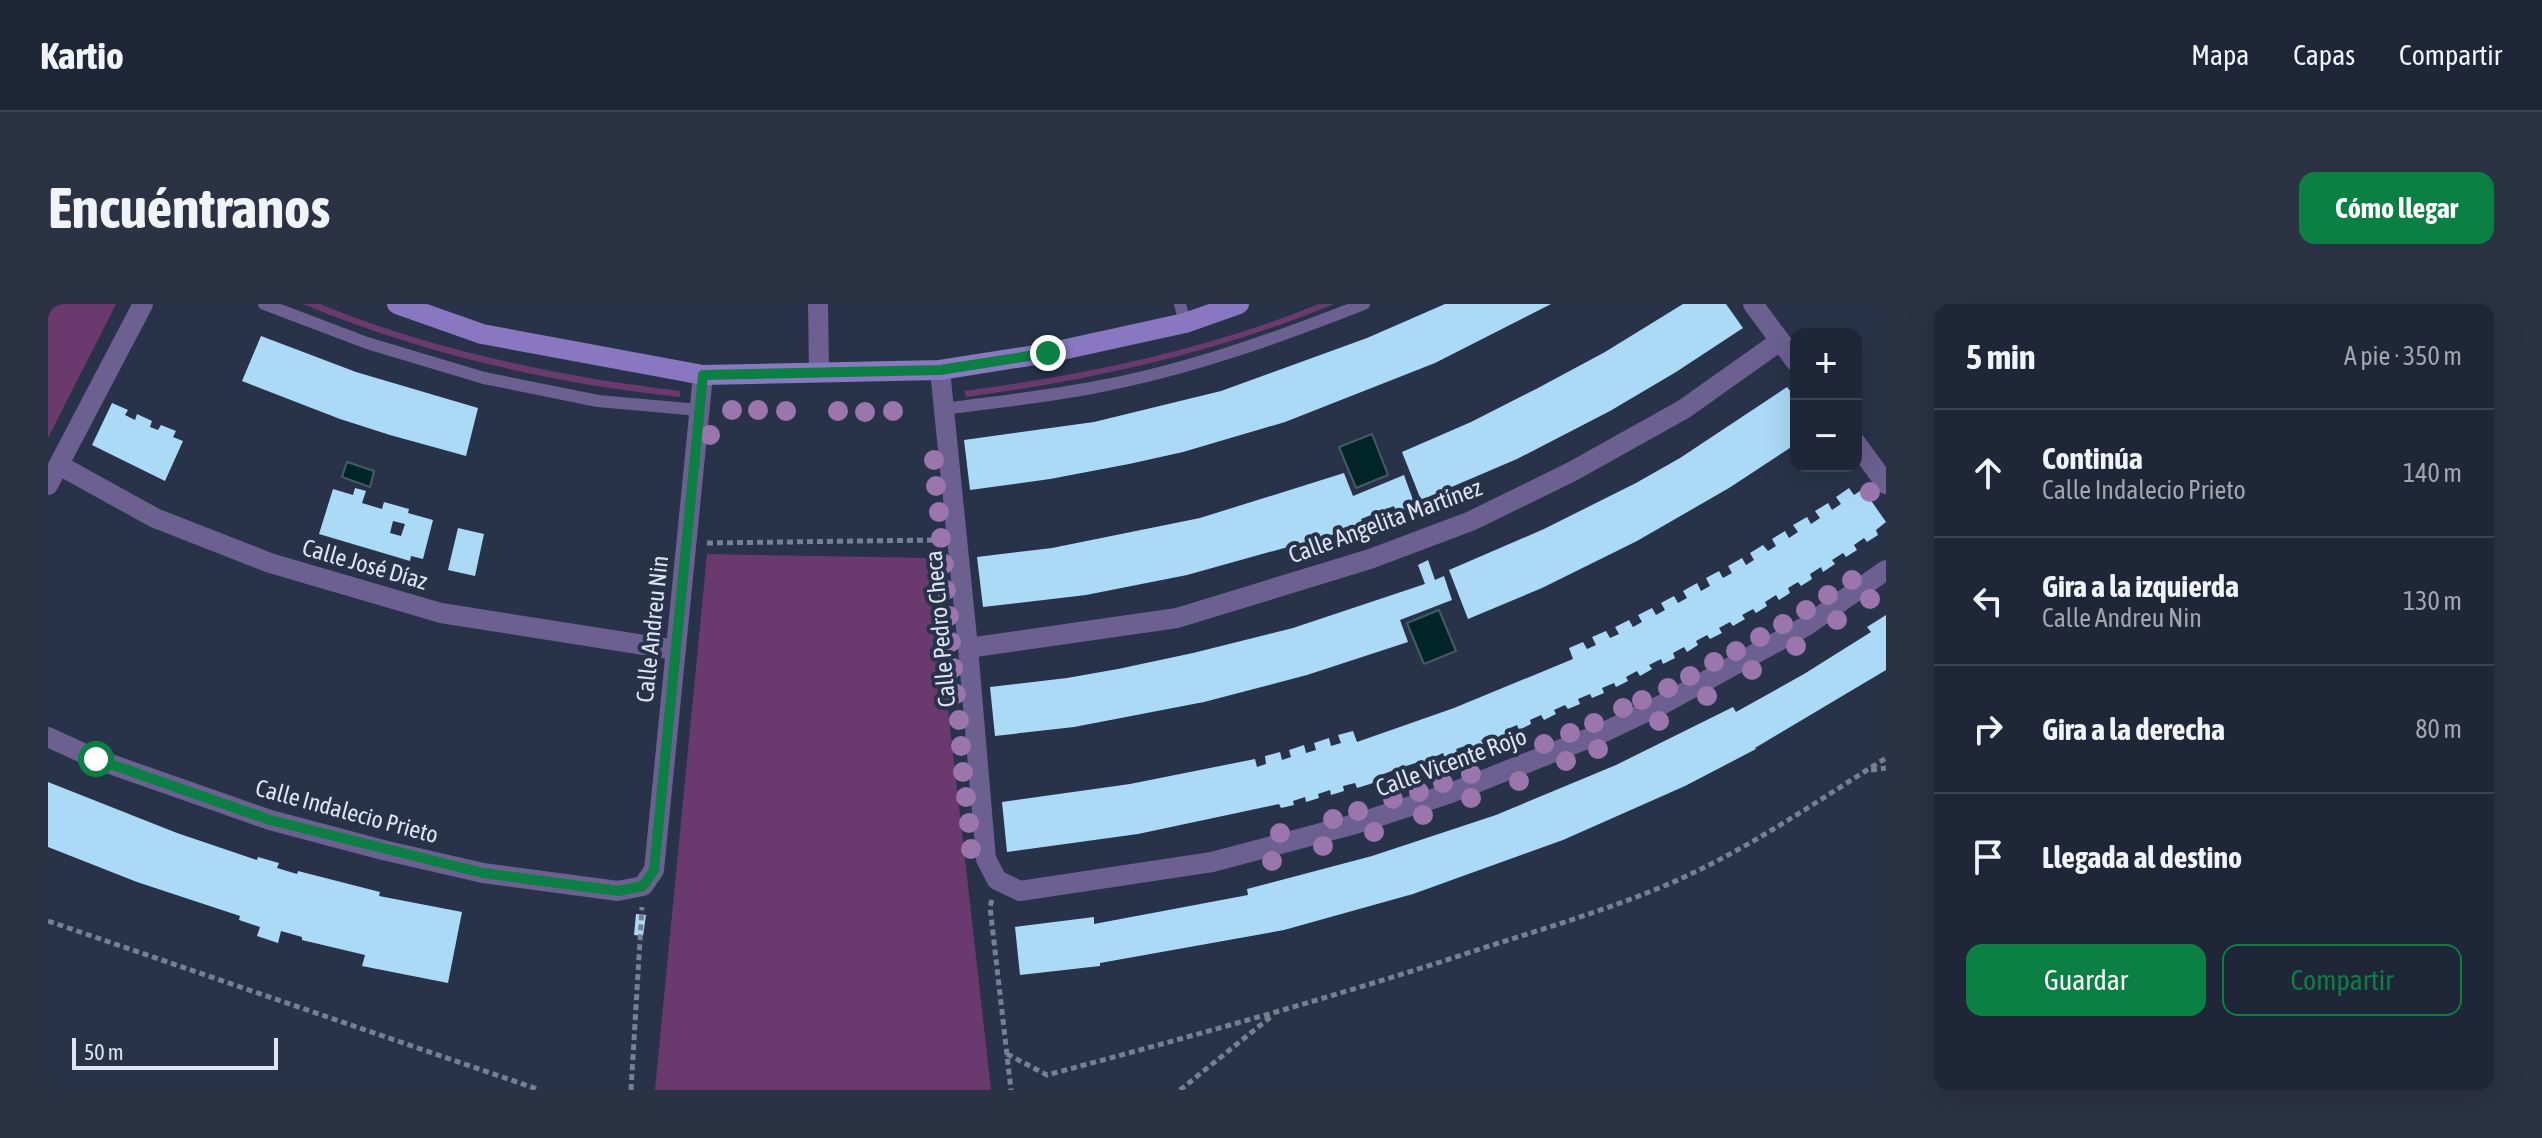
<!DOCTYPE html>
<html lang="es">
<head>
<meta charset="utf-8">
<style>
	body { margin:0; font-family:"Asap Condensed",sans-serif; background:#2b3243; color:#f1f3f6 }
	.controls { position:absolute; right:24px; top:24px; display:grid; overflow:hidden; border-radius:16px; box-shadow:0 8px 32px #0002 }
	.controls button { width:72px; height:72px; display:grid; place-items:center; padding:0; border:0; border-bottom:2px solid #3c4353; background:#1e2638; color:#f1f3f6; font:40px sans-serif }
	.scale { position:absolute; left:24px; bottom:20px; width:206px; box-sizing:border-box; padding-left:8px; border:4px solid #dde4f3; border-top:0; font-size:22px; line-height:28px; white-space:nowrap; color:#dde4f3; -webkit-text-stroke:6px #28334a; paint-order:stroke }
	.stop { position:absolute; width:24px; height:24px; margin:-18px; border:6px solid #0b8043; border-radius:50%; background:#fff }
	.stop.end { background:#0b8043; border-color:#fff; box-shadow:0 2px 8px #0008 }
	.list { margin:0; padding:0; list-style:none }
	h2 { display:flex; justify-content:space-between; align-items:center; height:104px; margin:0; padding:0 32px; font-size:34px }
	h2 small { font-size:26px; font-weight:400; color:#a1a5ae }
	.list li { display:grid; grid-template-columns:52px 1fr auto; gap:24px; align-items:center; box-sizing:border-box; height:128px; padding:0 32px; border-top:2px solid #3c4353 }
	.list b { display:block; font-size:30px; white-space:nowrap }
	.list p { margin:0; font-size:26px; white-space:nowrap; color:#a1a5ae }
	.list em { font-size:26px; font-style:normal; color:#a1a5ae }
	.actions { display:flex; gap:16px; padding:24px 32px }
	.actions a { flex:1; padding:18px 0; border:2px solid #0b8043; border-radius:16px; text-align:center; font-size:28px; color:#0b8043 }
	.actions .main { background:#0b8043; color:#fff }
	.icon { flex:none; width:44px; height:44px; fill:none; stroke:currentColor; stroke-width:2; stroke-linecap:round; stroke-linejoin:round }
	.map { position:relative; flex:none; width:1838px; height:786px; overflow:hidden; border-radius:16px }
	header { display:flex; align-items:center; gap:48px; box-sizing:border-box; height:112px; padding:0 40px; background:#1e2638; border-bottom:2px solid #3c4353 }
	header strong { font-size:38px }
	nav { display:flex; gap:44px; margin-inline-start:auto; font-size:28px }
	.intro { display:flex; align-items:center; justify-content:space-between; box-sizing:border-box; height:192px; padding:0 48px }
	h1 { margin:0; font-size:56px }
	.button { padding:20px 36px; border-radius:16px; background:#0b8043; color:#fff; font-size:28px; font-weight:700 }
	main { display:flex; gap:48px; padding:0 48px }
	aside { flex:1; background:#1e2638; border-radius:16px; box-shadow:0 8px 32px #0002 }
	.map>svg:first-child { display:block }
	.green { fill:#6a396e }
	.water { fill:#002428; stroke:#425e65; stroke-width:2 }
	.building { fill:#abdaf7; fill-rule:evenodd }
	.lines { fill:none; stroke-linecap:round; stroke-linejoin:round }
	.path { stroke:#767f93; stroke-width:5; stroke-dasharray:6 4; stroke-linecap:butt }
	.lane { stroke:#6b608f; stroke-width:12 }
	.street { stroke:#6b608f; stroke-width:20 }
	.secondary { stroke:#8a77c2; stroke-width:20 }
	.tree { fill:#9a76ac }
	.route { stroke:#0b8043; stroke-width:10 }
	.labels { text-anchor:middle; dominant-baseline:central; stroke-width:8; stroke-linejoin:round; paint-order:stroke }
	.street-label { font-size:24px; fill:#dde4f3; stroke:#28334a }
</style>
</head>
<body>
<header>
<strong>Kartio</strong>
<nav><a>Mapa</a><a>Capas</a><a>Compartir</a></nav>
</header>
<div class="intro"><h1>Encuéntranos</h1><a class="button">Cómo llegar</a></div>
<main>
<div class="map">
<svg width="1838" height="786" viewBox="0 0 1838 786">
	<rect width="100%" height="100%" fill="#28334a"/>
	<path class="green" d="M0,0H68L0,134Z
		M255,0H272C387,47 510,72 632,87V93C503,79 375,50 255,0Z
		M1271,0H1286C1168,49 1044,76 918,93L916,87C1037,71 1158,46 1271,0Z
		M659,250L883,254L943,786H607Z"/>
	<path class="water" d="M1324,130L1340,171L1308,184L1291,143Z
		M299,158L326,167L322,183L294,173Z
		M1391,306L1408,347L1376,360L1359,319Z"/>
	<path class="building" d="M1397,0H1503L1387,59L1237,118L1135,148L1081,160L1002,175L922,186L916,136L1046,118L1173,87L1319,34Z
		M1635,0H1678L1695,24L1628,68L1562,107L1469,155L1373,196L1354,148L1423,118L1490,84L1557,48Z
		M213,32L308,68L430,104L418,152L342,131L292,115L194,77Z
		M1739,83L1748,94V140L1681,184L1589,237L1494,284L1420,315L1401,266L1496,225L1588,179L1632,154Z
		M64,99L80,106L77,111L87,116L89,110L104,117L102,123L110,126L113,121L128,127L125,133L135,137L117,177L44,141Z
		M1296,169L1305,192L1356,171L1365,196L1356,199L1363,218L1353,222L1346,202L1313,215L1315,220L1290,229L1139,271L1038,291L935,303L929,253L1004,244L1152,214Z
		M307,184L318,187L314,199L334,205L336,198L361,205L360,209L385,216L375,255L363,252L362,257L271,230L285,185L305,191ZM345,217L357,220L353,232L342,229Z
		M1801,184L1806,191L1815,185L1838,218L1828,226L1830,231L1819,238L1816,234L1806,241L1809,246L1798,253L1795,249L1784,256L1787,260L1775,268L1773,263L1762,270L1764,275L1753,282L1750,278L1740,284L1742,289L1731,296L1728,291L1717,298L1719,302L1708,309L1705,305L1694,311L1697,315L1685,322L1682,318L1671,324L1674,329L1662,335L1659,331L1648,337L1650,341L1639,348L1636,343L1625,349L1627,354L1615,360L1613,355L1601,361L1604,365L1592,372L1589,367L1578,373L1580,377L1568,383L1566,379L1554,384L1556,389L1544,394L1542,390L1530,395L1532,400L1520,405L1517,401L1506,406L1508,410L1496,416L1493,411L1482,416L1483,420L1471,426L1469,421L1457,426L1459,431L1447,436L1445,431L1433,436L1435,440L1422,445L1420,441L1408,445L1410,450L1397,454L1395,449L1384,454L1385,458L1372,463L1371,458L1358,462L1360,467L1347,471L1346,466L1333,471L1335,475L1322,480L1309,484L1307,479L1295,482L1296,487L1283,491L1282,486L1270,490L1271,494L1258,498L1257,493L1245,497L1246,501L1233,504L1231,500L1090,530L959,548L954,498L1082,480L1207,455L1209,463L1218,460L1217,452L1232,448L1234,456L1243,453L1241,446L1256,441L1258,449L1268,446L1266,439L1281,434L1283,442L1293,439L1290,431L1305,427L1309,438L1406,404L1525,355L1521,344L1535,338L1539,345L1548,341L1544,333L1558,327L1562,334L1571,330L1567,323L1581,316L1585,323L1594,318L1590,311L1604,304L1608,311L1617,306L1613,299L1626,292L1630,299L1639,294L1635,287L1649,279L1653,287L1662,282L1658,274L1671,267L1675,274L1684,269L1680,262L1694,254L1698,261L1706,256L1702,249L1715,241L1720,247L1728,242L1724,235L1737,227L1741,234L1750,228L1745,221L1759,213L1763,220L1772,214L1767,207L1780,199L1784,206L1793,200L1788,193Z
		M410,224L436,230L427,272L400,266Z
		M1380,256L1387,276L1396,272L1404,296L1352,316L1360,338L1259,371L1156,398L1026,423L947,432L942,383L1019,374L1070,365L1145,349L1245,324L1377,280L1370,261Z
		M1838,311V366L1707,444L1708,445L1637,482L1515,536L1365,590L1236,626L1052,659V662L972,671L967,623L1046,613V620L1200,591L1199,585L1324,552L1448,511L1568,461L1685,403L1688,408L1756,370L1823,328L1819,323Z
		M0,478L129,529L209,556L210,553L231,559L229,564L249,570L250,567L332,588L331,592L414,608L400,679L314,662L317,651L254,636V633L233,627L230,639L209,632L212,623L191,616L192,612L89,578L0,543Z
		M588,610L598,611L595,632L586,631Z"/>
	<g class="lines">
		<path class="path" d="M659,239L889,236
			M1823,466L1838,464
			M944,596L942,603L963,786
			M0,617L492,786
			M959,750L999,771C1145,732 1291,692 1435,644C1498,624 1562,605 1623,579C1699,546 1768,498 1838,454
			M583,786L594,603
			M1132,786L1225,711"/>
		<path class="lane" d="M216,0L319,39L436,74L550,97L651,106
			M1132,0L1137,19
			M896,105C946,98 998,93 1048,83C1140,66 1229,34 1316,0"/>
		<path class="street" d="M770,0L771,68
			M1705,0L1748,58
			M892,66L920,344L938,555L949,576L972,587L1164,558L1307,520L1400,490L1554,429L1615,400L1758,322L1838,266
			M1808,139L1838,180
			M11,161L107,214L222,259L393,309L628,346
			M0,181L95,0
			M920,344L1129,314L1322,255L1423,217L1525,167L1636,105L1732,37
			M0,433L48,455L222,516L335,546L435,569L570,587L595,582L606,566L655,71"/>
		<path class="secondary" d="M349,0L434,30L655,71L892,66L1000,49L1137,19L1191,0"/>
	</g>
	<g class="tree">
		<circle cx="684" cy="106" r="10"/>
		<circle cx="710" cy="106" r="10"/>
		<circle cx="738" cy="107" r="10"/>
		<circle cx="790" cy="107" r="10"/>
		<circle cx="845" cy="107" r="10"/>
		<circle cx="817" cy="108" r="10"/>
		<circle cx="662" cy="131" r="10"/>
		<circle cx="886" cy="156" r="10"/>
		<circle cx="888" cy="182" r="10"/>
		<circle cx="1822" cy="188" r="10"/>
		<circle cx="891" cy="208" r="10"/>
		<circle cx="893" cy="234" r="10"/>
		<circle cx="896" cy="260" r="10"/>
		<circle cx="1804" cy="276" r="10"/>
		<circle cx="898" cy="286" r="10"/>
		<circle cx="1780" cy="291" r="10"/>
		<circle cx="1822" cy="295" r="10"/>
		<circle cx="1758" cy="306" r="10"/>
		<circle cx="901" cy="312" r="10"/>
		<circle cx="1789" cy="316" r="10"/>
		<circle cx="1735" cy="320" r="10"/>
		<circle cx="1712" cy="333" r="10"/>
		<circle cx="903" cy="338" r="10"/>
		<circle cx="1748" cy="342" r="10"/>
		<circle cx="1688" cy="347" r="10"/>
		<circle cx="1666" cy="358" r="10"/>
		<circle cx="905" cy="364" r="10"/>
		<circle cx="1704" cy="366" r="10"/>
		<circle cx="1642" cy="372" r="10"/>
		<circle cx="1620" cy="384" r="10"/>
		<circle cx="908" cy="390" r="10"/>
		<circle cx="1659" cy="392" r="10"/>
		<circle cx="1594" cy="396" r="10"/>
		<circle cx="1575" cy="404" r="10"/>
		<circle cx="911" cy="416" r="10"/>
		<circle cx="1611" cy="417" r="10"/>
		<circle cx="1546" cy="419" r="10"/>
		<circle cx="1522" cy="429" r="10"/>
		<circle cx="1496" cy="440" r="10"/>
		<circle cx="913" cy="442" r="10"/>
		<circle cx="1550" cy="445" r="10"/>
		<circle cx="1518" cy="457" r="10"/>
		<circle cx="915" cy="468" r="10"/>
		<circle cx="1423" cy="470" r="10"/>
		<circle cx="1471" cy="477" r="10"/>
		<circle cx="1395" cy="479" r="10"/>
		<circle cx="1371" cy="488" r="10"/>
		<circle cx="918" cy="493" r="10"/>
		<circle cx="1423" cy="494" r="10"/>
		<circle cx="1345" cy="495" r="10"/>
		<circle cx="1310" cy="507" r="10"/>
		<circle cx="1375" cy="511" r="10"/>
		<circle cx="1285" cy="515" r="10"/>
		<circle cx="921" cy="519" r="10"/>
		<circle cx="1326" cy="528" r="10"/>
		<circle cx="1232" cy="529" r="10"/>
		<circle cx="1275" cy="542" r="10"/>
		<circle cx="923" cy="545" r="10"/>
		<circle cx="1224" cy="557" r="10"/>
	</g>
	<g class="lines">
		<path class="route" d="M48,455L222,516L435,569L570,587L595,582L606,566L655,71L892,66L1000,49"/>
	</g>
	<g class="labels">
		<g class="street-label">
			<text transform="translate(1337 217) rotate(-20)">Calle Angelita Martínez</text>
			<text transform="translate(317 260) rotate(16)">Calle José Díaz</text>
			<text transform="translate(604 325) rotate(-84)">Calle Andreu Nin</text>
			<text transform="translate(892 325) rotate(-95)">Calle Pedro Checa</text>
			<text transform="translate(1403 458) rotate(-20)">Calle Vicente Rojo</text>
			<text transform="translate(299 507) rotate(15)">Calle Indalecio Prieto</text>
		</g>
	</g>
</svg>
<div class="controls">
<button>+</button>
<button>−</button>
</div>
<div class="scale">50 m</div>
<div class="stop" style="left:48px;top:455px"></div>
<div class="stop end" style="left:1000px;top:49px"></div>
</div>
<aside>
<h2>5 min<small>A pie · 350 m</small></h2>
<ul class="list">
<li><svg class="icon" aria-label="ahead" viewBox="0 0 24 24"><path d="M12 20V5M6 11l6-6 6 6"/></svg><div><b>Continúa</b><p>Calle Indalecio Prieto</p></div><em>140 m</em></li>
<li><svg class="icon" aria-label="left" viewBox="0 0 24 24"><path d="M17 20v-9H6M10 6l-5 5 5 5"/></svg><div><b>Gira a la izquierda</b><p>Calle Andreu Nin</p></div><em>130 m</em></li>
<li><svg class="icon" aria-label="right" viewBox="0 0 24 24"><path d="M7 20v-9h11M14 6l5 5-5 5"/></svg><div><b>Gira a la derecha</b></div><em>80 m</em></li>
<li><svg class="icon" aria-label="arrive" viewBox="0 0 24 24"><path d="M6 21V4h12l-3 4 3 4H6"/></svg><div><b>Llegada al destino</b></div></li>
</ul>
<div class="actions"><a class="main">Guardar</a><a>Compartir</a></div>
</aside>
</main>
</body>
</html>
